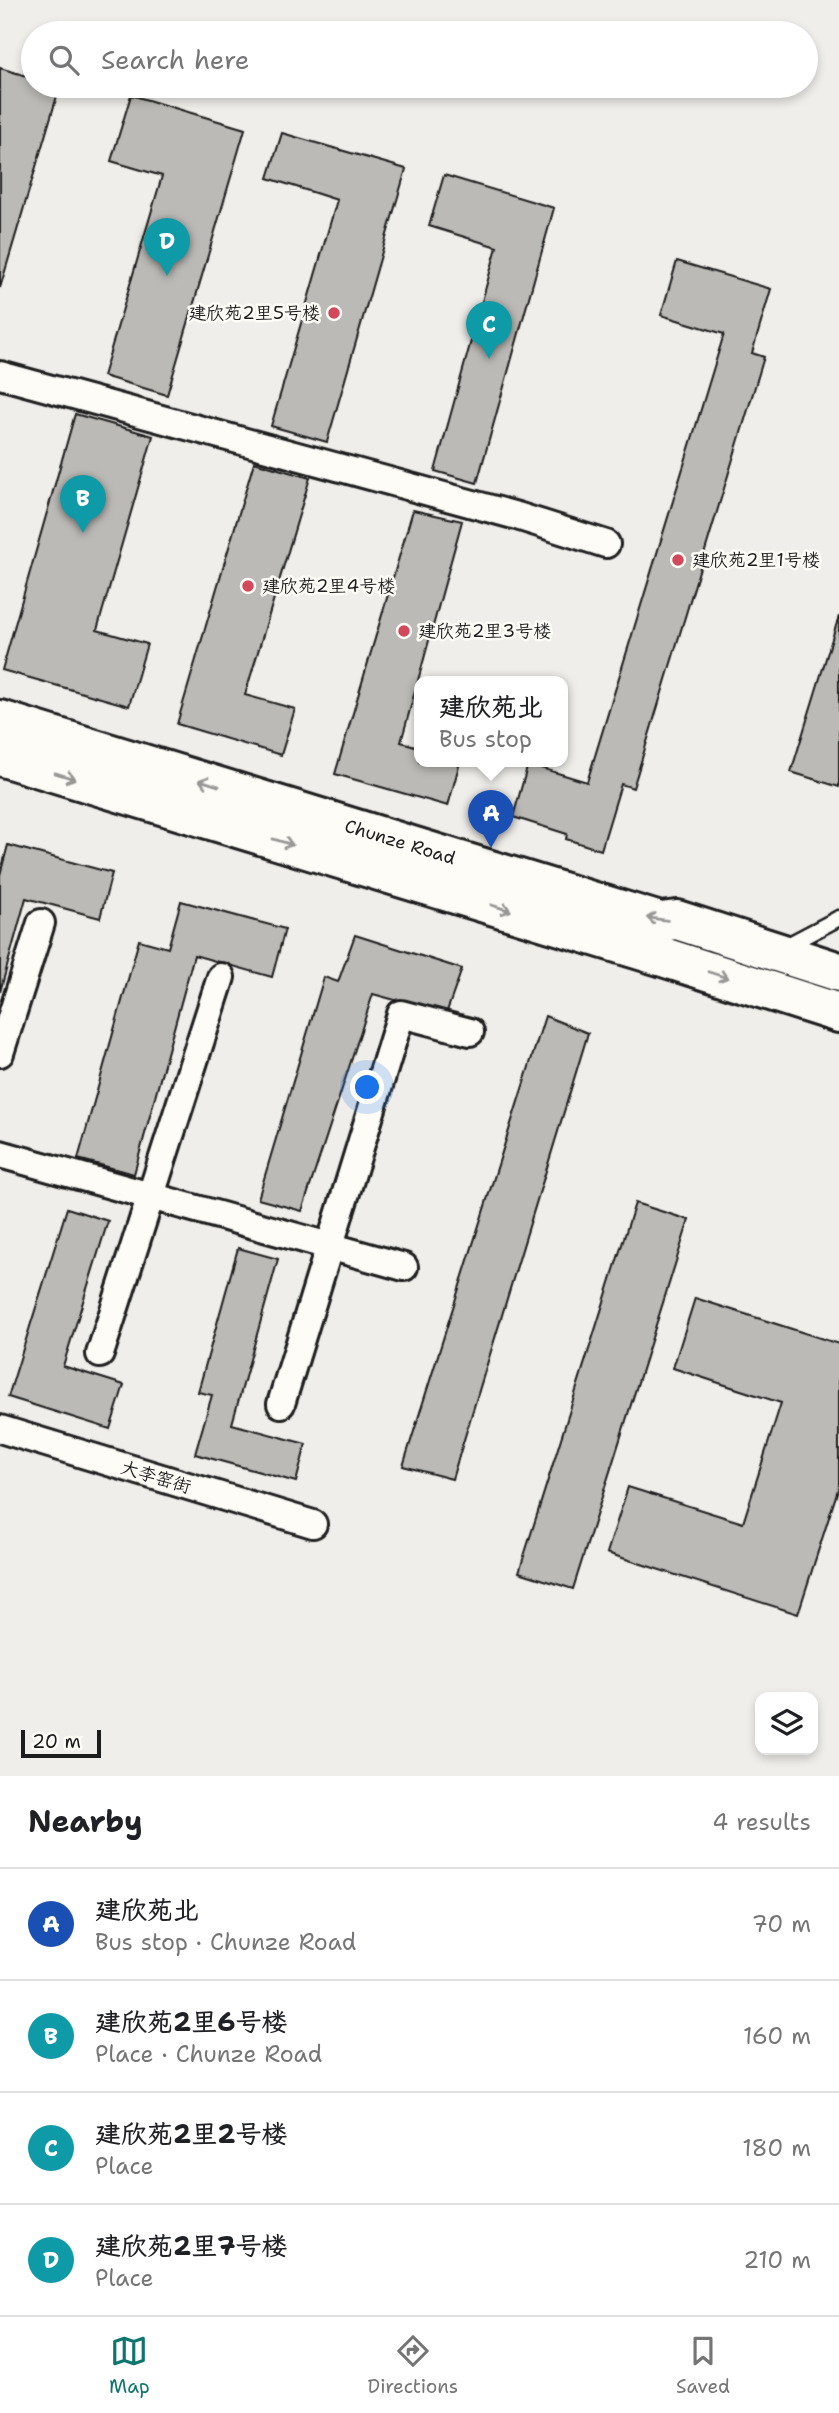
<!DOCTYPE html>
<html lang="en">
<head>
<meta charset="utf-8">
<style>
	body { margin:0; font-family:"Shantell Sans","LXGW WenKai TC",sans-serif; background:#f2f2f2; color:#202124 }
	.controls { position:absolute; right:21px; bottom:21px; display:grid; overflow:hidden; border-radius:14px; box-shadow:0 4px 10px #0003 }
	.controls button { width:63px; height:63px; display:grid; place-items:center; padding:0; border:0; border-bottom:2px solid #e0e0e0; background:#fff; color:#202124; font:35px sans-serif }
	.scale { position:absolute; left:21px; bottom:18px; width:80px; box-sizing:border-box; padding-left:7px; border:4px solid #1c1c1c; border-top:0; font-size:19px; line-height:24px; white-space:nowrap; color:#1c1c1c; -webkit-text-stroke:5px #fdfcf7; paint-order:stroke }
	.you { position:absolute; left:368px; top:1088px; width:24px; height:24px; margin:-18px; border:5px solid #fff; border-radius:50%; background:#1a73e8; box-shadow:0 0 0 10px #1a73e833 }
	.badge { display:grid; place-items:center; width:46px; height:46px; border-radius:50%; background:#0f766e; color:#fff; font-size:23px; font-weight:700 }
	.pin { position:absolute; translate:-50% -58px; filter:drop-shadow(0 2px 4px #0008) }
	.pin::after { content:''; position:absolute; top:37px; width:24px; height:21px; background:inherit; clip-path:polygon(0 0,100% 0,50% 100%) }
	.popup { position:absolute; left:414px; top:676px; width:154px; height:91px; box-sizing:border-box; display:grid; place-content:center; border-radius:14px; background:#fff; filter:drop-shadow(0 2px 5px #0005); font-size:23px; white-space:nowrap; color:#757577 }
	.popup b { font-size:26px; color:#202124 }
	.popup::after { content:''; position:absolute; left:50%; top:100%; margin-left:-14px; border:14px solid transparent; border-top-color:#fff }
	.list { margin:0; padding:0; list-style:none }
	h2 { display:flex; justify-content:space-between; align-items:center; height:91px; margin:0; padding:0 28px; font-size:30px }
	h2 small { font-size:23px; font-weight:400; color:#757577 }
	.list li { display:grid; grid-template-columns:46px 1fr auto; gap:21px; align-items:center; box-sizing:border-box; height:112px; padding:0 28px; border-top:2px solid #e0e0e0 }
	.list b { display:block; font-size:26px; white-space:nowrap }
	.list p { margin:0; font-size:23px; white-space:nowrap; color:#757577 }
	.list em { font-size:23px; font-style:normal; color:#757577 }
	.icon { flex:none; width:38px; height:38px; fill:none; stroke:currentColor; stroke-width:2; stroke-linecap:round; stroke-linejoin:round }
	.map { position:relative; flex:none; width:839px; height:1776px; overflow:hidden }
	.search { position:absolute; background:#fff; box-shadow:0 4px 10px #0003; left:21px; right:21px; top:21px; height:77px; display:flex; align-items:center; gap:18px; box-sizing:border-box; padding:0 24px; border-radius:38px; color:#757577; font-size:26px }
	.sheet { height:539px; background:#fff }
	nav { display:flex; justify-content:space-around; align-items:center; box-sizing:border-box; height:98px; border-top:2px solid #e0e0e0; background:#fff; font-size:19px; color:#757577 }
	nav a { display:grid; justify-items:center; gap:4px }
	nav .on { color:#0f766e }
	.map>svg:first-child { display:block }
	.building { fill:#bbbab6; stroke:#1c1c1c; stroke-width:2 }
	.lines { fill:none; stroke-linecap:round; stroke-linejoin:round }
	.lane-casing { stroke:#1c1c1c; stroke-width:19 }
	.street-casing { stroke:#1c1c1c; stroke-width:32 }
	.secondary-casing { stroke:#1c1c1c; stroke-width:44 }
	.lane { stroke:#fdfcf7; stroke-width:14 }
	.street { stroke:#fdfcf7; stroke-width:26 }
	.secondary { stroke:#fdfcf7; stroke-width:38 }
	.oneway { stroke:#989794 }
	.poi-dot { fill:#d1495b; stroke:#fdfcf7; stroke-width:2.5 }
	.labels { text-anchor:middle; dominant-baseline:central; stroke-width:5; stroke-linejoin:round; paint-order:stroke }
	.poi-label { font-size:18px; fill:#1c1c1c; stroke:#fdfcf7; text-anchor:start }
	.street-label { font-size:18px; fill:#1c1c1c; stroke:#fdfcf7 }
</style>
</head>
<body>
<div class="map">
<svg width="839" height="1776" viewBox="0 0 839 1776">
	<rect width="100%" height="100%" fill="#f0eeea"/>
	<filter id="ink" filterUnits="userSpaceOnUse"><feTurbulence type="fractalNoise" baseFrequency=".0143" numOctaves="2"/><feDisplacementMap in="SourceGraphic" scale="14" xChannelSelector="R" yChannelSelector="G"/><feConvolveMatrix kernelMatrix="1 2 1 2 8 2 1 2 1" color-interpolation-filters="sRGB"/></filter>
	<g filter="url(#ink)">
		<path class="building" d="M0,68L33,78V86H60L0,288Z
			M131,95L245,129L167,395L103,376L162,176L111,161Z
			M282,133L406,169L327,442L271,426L337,200L268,178Z
			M444,175L554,208L477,483L435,471L497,247L429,226Z
			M677,261L771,289L752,353L764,357L633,788L621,784L601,850L566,839L567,834L513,817L528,764L587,782L724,334L661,315Z
			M75,414L153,436L97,630L147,644L129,706L2,670Z
			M254,462L310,478L245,695L295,709L281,755L177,724Z
			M413,510L462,521L401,742L419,747V762H460L448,806L335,774Z
			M839,616V787L791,772Z
			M8,845L112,873L100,918L26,898L0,992V875Z
			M181,901L285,929L272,977L194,955L134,1174L78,1159L139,940L168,948Z
			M355,935L462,969L446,1014L373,994L302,1211L258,1199L324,977L338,982Z
			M545,1016L588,1033L452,1479L403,1466Z
			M635,1203L689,1220L573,1589L519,1572Z
			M67,1208L108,1221L63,1366L124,1385L110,1429L8,1397Z
			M238,1248L278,1259L232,1424L306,1444L296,1482L195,1454L212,1395L198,1392Z
			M695,1298L839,1344V1486L798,1614L607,1553L628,1487L743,1523L781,1403L673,1368Z"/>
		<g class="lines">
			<g class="lane-casing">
				<path id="lane" d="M782,948L839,918"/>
			</g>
			<g class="street-casing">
				<path id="street" d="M0,375L517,516L606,544
					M0,1053L41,923
					M0,1154L404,1267
					M100,1354L221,977
					M281,1404L401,1014L470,1032
					M0,1429L313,1524"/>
			</g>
			<g class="secondary-casing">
				<path id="secondary" d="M0,720L660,922L677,920L839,972
					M0,756L660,956L839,1013"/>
			</g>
			<use href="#lane" class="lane"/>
			<use href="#street" class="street"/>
			<use href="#secondary" class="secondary"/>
		</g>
		<defs><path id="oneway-shaft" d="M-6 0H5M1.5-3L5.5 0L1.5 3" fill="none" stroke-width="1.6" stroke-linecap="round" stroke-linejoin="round" transform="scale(1.75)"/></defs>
		<g class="oneway">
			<use href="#oneway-shaft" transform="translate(65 776) rotate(17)"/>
			<use href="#oneway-shaft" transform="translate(209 783) rotate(-163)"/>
			<use href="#oneway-shaft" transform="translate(283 842) rotate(17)"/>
			<use href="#oneway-shaft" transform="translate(501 908) rotate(17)"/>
			<use href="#oneway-shaft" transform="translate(657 919) rotate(-172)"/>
			<use href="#oneway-shaft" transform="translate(718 975) rotate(18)"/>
		</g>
	</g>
	<g class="poi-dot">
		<circle cx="334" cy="313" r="7"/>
		<circle cx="678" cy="560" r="7"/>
		<circle cx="248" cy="586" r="7"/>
		<circle cx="404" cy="631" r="7"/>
	</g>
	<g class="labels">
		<g class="poi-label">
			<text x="320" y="313" text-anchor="end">建欣苑2里5号楼</text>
			<text x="692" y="560">建欣苑2里1号楼</text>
			<text x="262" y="586">建欣苑2里4号楼</text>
			<text x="418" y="631">建欣苑2里3号楼</text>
		</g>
		<g class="street-label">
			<text transform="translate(400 842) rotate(17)">Chunze Road</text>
			<text transform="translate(156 1477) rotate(17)">大李窑街</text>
		</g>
	</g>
</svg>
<div class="controls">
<button><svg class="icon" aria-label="layers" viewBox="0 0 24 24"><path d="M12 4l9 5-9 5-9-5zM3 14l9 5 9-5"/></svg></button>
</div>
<div class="scale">20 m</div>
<div class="you"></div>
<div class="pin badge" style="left:491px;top:848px;background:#1a4fb4">A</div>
<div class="popup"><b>建欣苑北</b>Bus stop</div>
<div class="pin badge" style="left:83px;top:533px;background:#0f9aa8">B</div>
<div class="pin badge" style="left:489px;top:359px;background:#0f9aa8">C</div>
<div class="pin badge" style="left:167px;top:276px;background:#0f9aa8">D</div>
<div class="search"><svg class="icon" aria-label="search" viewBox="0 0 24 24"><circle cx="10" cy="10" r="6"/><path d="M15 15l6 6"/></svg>Search here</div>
</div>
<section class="sheet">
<h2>Nearby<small>4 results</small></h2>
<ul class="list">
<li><span class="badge" style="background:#1a4fb4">A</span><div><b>建欣苑北</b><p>Bus stop · Chunze Road</p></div><em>70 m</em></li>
<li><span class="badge" style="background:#0f9aa8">B</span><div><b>建欣苑2里6号楼</b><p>Place · Chunze Road</p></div><em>160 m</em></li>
<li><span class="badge" style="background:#0f9aa8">C</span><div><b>建欣苑2里2号楼</b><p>Place</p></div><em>180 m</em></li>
<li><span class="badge" style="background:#0f9aa8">D</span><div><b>建欣苑2里7号楼</b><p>Place</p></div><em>210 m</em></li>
</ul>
</section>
<nav>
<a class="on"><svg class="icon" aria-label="map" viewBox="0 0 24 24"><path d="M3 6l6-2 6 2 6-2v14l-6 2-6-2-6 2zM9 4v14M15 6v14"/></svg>Map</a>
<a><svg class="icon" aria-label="directions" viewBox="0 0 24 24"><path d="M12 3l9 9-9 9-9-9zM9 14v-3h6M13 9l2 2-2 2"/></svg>Directions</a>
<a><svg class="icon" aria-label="saved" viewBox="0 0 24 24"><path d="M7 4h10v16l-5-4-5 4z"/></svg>Saved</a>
</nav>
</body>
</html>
